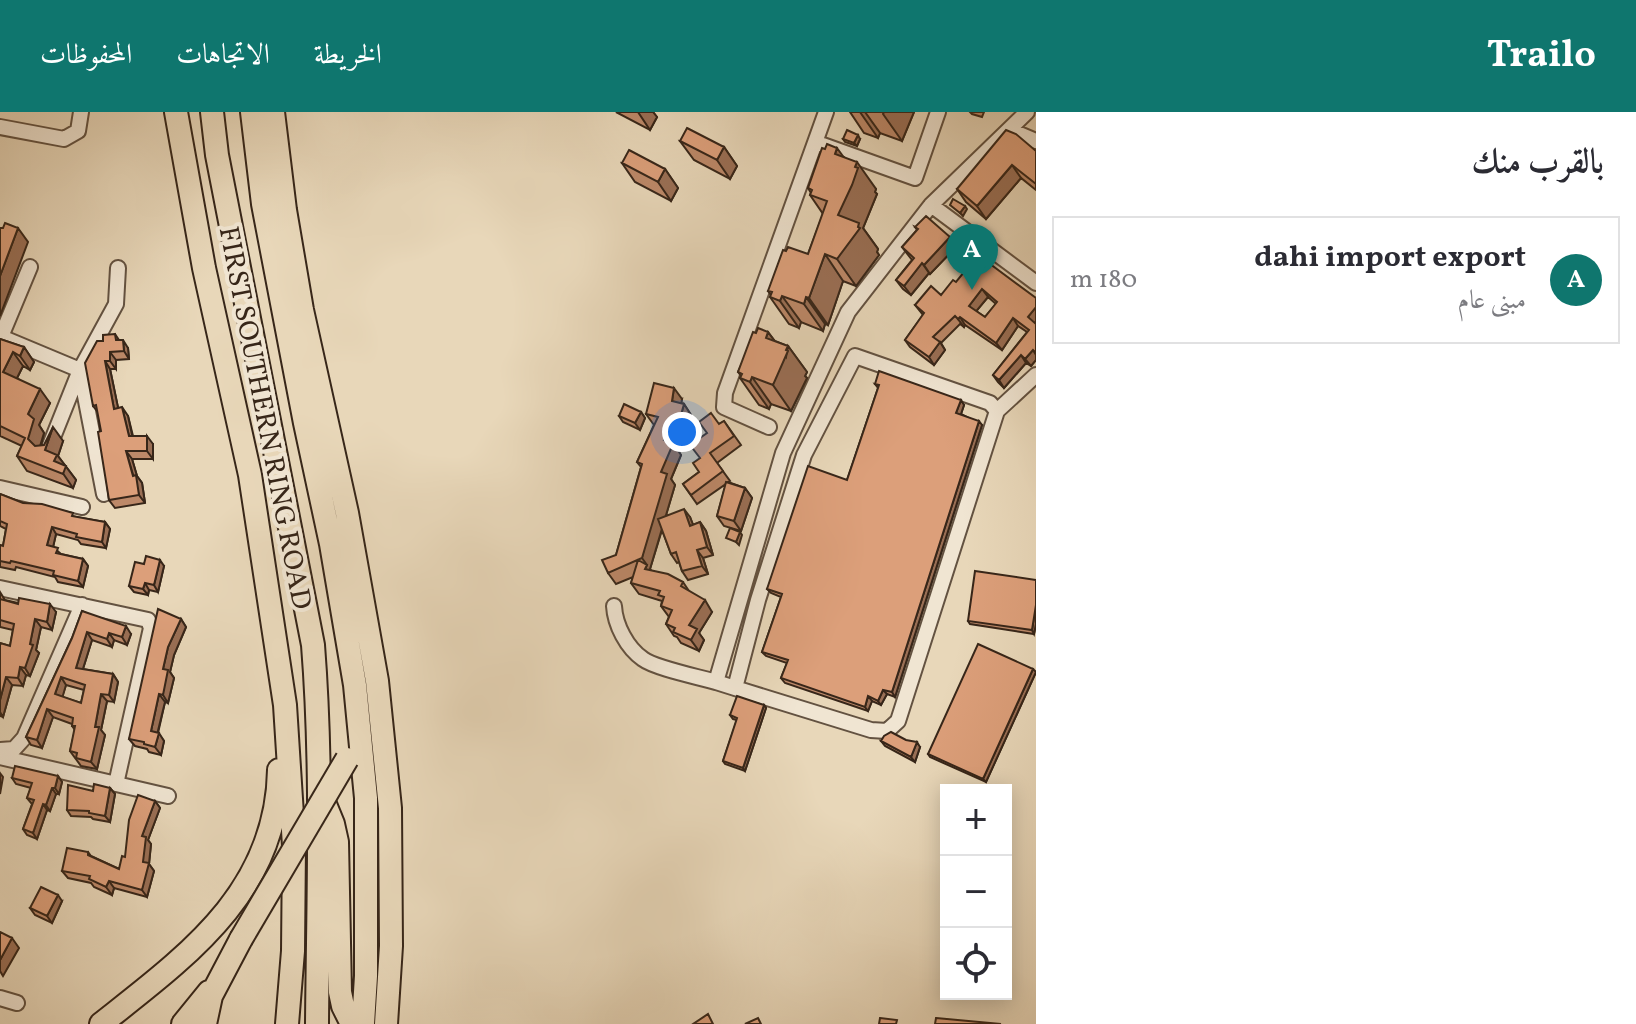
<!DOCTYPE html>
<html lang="ar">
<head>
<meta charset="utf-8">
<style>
	body { margin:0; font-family:Vollkorn,Amiri,serif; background:#f2f2f3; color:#2b2b33; direction:rtl }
	.controls { position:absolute; right:24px; bottom:24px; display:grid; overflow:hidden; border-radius:0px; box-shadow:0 4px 20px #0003 }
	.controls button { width:72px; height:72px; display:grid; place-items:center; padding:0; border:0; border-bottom:2px solid #e1e1e2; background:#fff; color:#2b2b33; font:40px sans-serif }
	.you { position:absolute; left:682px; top:320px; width:28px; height:28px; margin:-20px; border:6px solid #fff; border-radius:50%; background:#1a73e8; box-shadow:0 0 0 12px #1a73e833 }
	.badge { display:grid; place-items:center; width:52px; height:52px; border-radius:50%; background:#0f766e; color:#fff; font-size:26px; font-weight:700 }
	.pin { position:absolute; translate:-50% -66px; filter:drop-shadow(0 2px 4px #0008) }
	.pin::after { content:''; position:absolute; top:42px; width:28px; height:24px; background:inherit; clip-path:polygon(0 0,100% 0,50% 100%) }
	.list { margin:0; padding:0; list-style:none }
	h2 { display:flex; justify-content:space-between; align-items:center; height:104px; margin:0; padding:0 32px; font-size:34px }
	h2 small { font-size:26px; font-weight:400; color:#7c7c81 }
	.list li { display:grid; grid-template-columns:52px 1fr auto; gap:24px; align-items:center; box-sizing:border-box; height:128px; margin:0 16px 16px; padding:0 16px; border:2px solid #e1e1e2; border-radius:0px }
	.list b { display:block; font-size:30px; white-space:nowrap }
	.list p { margin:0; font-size:26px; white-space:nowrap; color:#7c7c81 }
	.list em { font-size:26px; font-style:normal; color:#7c7c81 }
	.icon { flex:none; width:44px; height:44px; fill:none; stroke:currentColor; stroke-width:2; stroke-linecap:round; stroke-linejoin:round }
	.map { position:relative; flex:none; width:1036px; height:912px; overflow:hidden; direction:ltr }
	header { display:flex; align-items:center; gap:48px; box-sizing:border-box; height:112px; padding:0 40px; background:#0f766e; color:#fff }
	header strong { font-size:38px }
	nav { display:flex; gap:44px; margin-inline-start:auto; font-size:28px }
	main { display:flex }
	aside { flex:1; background:#fff }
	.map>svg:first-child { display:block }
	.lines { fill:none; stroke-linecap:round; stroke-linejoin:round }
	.minor-casing { stroke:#635241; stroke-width:18 }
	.highway-casing { stroke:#372619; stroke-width:26 }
	.minor { stroke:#f0e5d2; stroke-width:14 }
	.highway { stroke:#e8d7b9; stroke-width:22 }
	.highway-bridge-casing { stroke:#372619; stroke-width:26; stroke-linecap:butt }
	.highway-bridge { stroke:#e8d7b9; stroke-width:22 }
	.wall { fill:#bd8969; stroke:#372619; stroke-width:2; fill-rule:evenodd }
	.shaded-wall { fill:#9a6f55; stroke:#372619; stroke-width:2 }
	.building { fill:#dc9f7a; stroke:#372619; stroke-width:2; fill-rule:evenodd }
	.labels { text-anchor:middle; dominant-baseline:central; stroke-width:8; stroke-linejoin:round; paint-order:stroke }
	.street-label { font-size:28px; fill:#372619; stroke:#f0e5d2 }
</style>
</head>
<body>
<header>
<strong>Trailo</strong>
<nav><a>الخريطة</a><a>الاتجاهات</a><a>المحفوظات</a></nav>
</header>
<main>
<aside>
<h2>بالقرب منك<small></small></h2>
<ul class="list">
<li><span class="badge">A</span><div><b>dahi import export</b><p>مبنى عام</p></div><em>180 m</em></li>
</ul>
</aside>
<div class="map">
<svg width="1036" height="912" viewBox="0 0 1036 912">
	<rect width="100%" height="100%" fill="#e8d7b9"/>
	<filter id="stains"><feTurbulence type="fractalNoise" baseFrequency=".0025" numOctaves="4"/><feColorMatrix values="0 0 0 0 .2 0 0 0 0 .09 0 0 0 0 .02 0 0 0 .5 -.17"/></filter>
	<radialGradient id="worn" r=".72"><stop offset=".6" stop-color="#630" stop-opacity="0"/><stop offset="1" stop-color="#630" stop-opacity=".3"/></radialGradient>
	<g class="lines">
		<g class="minor-casing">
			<path id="minor" d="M0,15L64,27L78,19L81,0
				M1010,18L1036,29
				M823,33L915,66L938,0
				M931,93L1036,171
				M1,225L80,258L50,333
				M0,227L30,155
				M997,299L1036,263
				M769,315L724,295L725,281L826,0
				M0,376L82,395
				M104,382L80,258L116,192L118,156
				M0,476L148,508L151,516L116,672
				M614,494C615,513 627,536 643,547C655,556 699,565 716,570
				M735,576L758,488L804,343L855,244L990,291L997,299L898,609L887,619L871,618L735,576L716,570L783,341L848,200L931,93L1027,0
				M0,638L14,637L24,626L82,493
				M0,645L168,684
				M0,886L17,891"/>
		</g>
		<g class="highway-casing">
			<path id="highway" d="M176,0L204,156L250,363L285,593L294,734L293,839L287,912
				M212,0L217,43L313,533C323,659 318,785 317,912
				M252,0L263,92L305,311L331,432L355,573L366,686V864L363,912
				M273,0L285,98L302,198L347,401L377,569L390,696L391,834L386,912
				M324,690L333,712L337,730L340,880L343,894L352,912
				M101,912C187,844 277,780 279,658
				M183,912L209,880
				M205,912L211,884L241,827"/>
		</g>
		<use href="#minor" class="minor"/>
		<use href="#highway" class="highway"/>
		<g class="highway-bridge-casing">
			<path id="highway-bridge" d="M241,827L347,647"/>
		</g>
		<use href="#highway-bridge" class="highway-bridge"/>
	</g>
	<path class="wall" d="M616,0H653L657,5L650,18Z
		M850,0H914L902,29L880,21L878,26L864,21Z
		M970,0H984L982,5L972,2Z
		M843,27H860L857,34L845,30Z
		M680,29L724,35L737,54L730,67L694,48Z
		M825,37L844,45L876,77L875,80L877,82L863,116L878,137L877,140L879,143L856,174L843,169L828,213L825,212L823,219L801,210L799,216L789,212L770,185L771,183L768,179L808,142L823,102L810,83L811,81L808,76Z
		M1036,39V78L1021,66L986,107L966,90L957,77Z
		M622,51L665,57L678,76L671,89L635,70Z
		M915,115L956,135L930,162L929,161L911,183L903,177L896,168L912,148L902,135L917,118Z
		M956,170L1036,186V209L1034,211L1036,212V248L1031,254L1026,251L1004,276L998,270L993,263L1027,220L1018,214L1002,238L965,213L964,215L960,212L941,231L945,238L934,253L910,235L905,228L923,203L915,193L941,183ZM988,185L996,192L985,205L976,199Z
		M768,220L775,229L788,234L807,260L805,264L807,266L791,299L771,292L769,297L759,293L740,266L741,264L738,260L756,221Z
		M115,222L119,228L128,236L129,247L116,248V257H110L118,296L128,304L133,324L153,332V347H132L137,364L142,371L145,391L115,396L109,388L98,300L93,294L103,229Z
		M0,227L24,235L34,250L30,258L23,254L17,266L50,291L39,313L44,321L41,334L63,329L58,344L76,368L73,376L27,359L17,344L22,334L0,324Z
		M875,272L964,293L961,302L982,313L895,585L887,582L881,593L872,589L868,599L785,571L781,566L787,551L766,544L762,540L781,485L771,481L767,477L847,368L878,276Z
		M682,287L681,291L684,292L691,303L687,321L682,320L675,334L681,343L671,367L675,373L666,403L690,405L693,413L700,410L706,419L713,443L703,446L708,462L688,468L682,459L679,450L677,451L671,442L662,418L650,457L651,459L683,470L689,479L712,500L699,521L704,528L699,539L681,531L677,525L674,524L666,512L669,505L661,494L662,489L639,482L631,471L633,465L616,472L608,461L616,443L641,355L637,350L654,313L646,302Z
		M641,300L645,306L640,318L623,310L619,304Z
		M724,309L741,333L717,351L730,369L728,370L745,376L752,386L741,419L724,414L717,404L726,372L697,392L683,372L699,360L700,346L719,312Z
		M0,382L23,391L76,405L105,410L110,417L106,436L81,432L78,428L56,422L53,435L61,442L83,447L88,454L83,475L58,470L55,465L16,455L15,458L0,455V433L3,434L6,417L0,414Z
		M144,452L164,454L158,480L149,478L148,483L134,480L129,474Z
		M1036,468V512L1034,522L970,512L968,509Z
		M0,480L5,488L56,500L52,518L41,515L36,538L39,541L30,564L26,563L23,574L12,573L3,605L0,604V531L10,534L13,518L0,515Z
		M82,499L131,522L127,533L114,528L112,535L92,528L83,557L113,562L118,570L114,590L107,589L101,618L105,623L97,657L81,654L70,639L75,618L72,614V612L53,605L42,636L31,633L26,625L72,526ZM66,573L84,578L81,591L62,585Z
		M181,507L186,515L174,543L170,560L174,566L168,591L165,590L158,621L164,629L161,643L149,640L147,637L135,634L129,627Z
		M1036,560L986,670L930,645L928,642Z
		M764,593L766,596L745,659L725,652L723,649L737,608L733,607L730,603Z
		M881,629L920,635L915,650L885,634Z
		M58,664L62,670L59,682H56L50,699L47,698L37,727L27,723L23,717L32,692L27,686L31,676L16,672L12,666Z
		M110,676L115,682L110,710L93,707L91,705L71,704L67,698L93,679Z
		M155,689L160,696L148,728L151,732L149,752L154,759L147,785L114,776L112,783L94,775L91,771L68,766L62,759L88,740L91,744L119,757Z
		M62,789L52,811L35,803L30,796Z"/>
	<path class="shaded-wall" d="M638,0H653L657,5L650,18Z
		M860,0H865L880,21L878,26Z
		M884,0H914L902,29L883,2Z
		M858,23L860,27L857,34L854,31Z
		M724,35L737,54L730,67L717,48Z
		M837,36L856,62L855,55L857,50L876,77L875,80L877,82L863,116L878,137L877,140L879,143L856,174L837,147L838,103L835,42Z
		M1012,53L1021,66L986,107L977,94Z
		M665,57L678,76L671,89L658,70Z
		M965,94L967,97L963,104L960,101Z
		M18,116L28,130L0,204V164Z
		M950,125L956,135L930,162L924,153Z
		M825,142L843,169L828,213L809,186Z
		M922,151L929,161L911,183L904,174Z
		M982,177L988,185L974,202L969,194Z
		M782,184L801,210L799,216L780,189Z
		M806,185L825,212L823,219L804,192Z
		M1036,195V209L1033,213L1028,205Z
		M960,205L965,213L964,215L958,207Z
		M1013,206L1018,214L1002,238L996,231Z
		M768,220L786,245L788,234L807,260L805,264L807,266L791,299L773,273L766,226Z
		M123,228L128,236L129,247L124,239Z
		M940,230L945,238L934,253L929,245Z
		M24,235L34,250L30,258L20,244Z
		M1033,238L1036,243V248L1031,254L1025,247Z
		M13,240L23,254L13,274L3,260Z
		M110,240L116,248V257L110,249Z
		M1021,243L1026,251L1004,276L999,268Z
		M105,249L110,257L120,305L114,297Z
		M752,265L771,292L769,297L750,270Z
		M674,276L682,287L680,300L672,289Z
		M40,277L50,291L39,313L44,321L38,341L28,327V302Z
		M961,288L964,293L960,305L956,301Z
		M684,292L691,303L687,321L679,310Z
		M122,295L128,304L134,332L129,324Z
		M641,300L645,306L640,318L635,311Z
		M674,309L682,320L675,334L681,343L671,367L675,373L650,457L655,464L645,457L647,453L642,446L661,360L664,328Z
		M979,309L982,313L895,585L892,580Z
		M53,315L63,329L58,344L76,368L73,376L56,351L45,338Z
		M147,324L153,332V347L147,339Z
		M126,339L132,347L137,364L142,371L145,391L139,383Z
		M745,376L752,386L741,419L734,409Z
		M684,397L690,405L697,423L690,414Z
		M105,410L110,417L106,436L102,430Z
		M700,410L706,419L713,443L707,435Z
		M52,415L56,422L52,440L47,433Z
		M740,420L742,423L739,433L736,430Z
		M697,438L703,446L708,462L702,454Z
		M83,447L88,454L83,475L78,469Z
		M160,448L164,454L158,480L154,473Z
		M145,471L149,478L148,483L143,477Z
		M705,488L712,500L699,521L704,528L699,539L691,528L689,513Z
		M50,492L56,500L52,518L47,510Z
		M1036,493V512L1034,522L1032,518Z
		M35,507L41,515L36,538L39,541L30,564L25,556Z
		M181,507L186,515L174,543L170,560L174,566L168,591L163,583V557L168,535Z
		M126,514L131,522L127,533L122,525Z
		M87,520L92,528L81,563L76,556Z
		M109,521L114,528L112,535L107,527Z
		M20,555L26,563L23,574L18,566Z
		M1033,557L1036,560L986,670L983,667Z
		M113,562L118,570L114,590L109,583Z
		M6,565L12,573L3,605L0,600V588Z
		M61,565L66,573L61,590L55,582Z
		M883,578L887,582L881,593L878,589Z
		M101,582L107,589L101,618L105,623L97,657L91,650L95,615Z
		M159,582L165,590L156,627L151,619Z
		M868,584L872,589L868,599L865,595Z
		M764,593L766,596L745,659L743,656Z
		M47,597L53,605L42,636L37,628Z
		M159,621L164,629L161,643L155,635Z
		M917,630L920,635L915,650L911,645Z
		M0,661L3,665L0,682Z
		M58,664L62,670L59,682L55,676Z
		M52,676L56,682L50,699L46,693Z
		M110,676L115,682L110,710L105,704Z
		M155,689L160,696L148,728L151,732L149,752L154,759L147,785L142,778L143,750L142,724Z
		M43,692L47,698L37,727L33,721Z
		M109,769L114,776L112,783L106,775Z
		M58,783L62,789L52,811L47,804Z
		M12,826L19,836L3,864L0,859V848Z"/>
	<path class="building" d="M687,16L724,35L717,48L680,29Z
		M847,18L858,23L854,31L843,27Z
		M1006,18L1016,22L1036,39V72L1012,53L977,94L957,77Z
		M827,32L837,36L835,42L857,50L855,55L858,56L852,73L838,103L859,111L858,115L860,116L837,147L825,142L809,186L806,185L804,192L782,184L780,189L770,185L772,180L768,179L783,138L786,139L788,135L808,142L827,89L810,83L812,78L808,76L822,36L825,37Z
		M629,38L665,57L658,70L622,51Z
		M953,87L965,94L960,101L950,93Z
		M926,104L950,125L924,153L922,151L904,174L896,168L914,146L902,135L918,117L915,115Z
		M5,111L18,116L0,164V116H3Z
		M978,143L1036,186V195L1028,205L1036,212V241L1033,238L1025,247L1021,243L999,268L993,263L1029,218L1013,206L996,231L960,205L958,207L955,204L933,225L940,230L929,245L905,228L924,201L915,193L931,174L941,183L953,168L956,170ZM982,177L997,190L985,205L969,194Z
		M758,216L768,220L766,226L788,234L786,238L788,239L773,273L752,265L750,270L740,266L742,262L738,260L753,220L756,221Z
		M115,222L116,228H123L124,239L110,240V249H105L114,297L122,295L129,324H147V339H126L133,364L136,363L139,383L109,388L98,320L101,319L96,293L93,294L85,251L97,229H103V223Z
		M0,227L24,235L20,244L13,240L3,260L40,277L28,302L34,307L28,327L35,334L44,333L53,315L45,338L57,343L54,349L66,354L63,362L17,344L25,326L0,314Z
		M879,259L961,288L956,301L979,309L892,580L883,578L878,589L868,584L865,595L781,566L788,548L762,540L782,482L767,477L808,354L847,368L879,273L875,272Z
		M654,271L674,276L672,289L684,292L679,310L674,309L664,328L673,332L661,360L667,362L642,446L608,461L602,448L616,443L642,352L637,350L658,305L646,302Z
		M624,292L641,300L635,311L619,304Z
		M711,301L719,312L724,309L734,324L710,341L723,359L691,383L683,372L699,360L693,351L700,346L690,333L707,321L699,310Z
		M726,370L745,376L734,409L717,404Z
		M0,382L23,391L42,392L73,401L72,404L105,410L102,430L76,425L77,422L52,415L47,433L58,436L56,441L83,447L78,469L53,463L54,459L11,449L10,451L0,449V433L3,434L7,412L0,409Z
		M684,397L690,414L700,410L707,435L697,438L702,454L682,459L676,440L671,442L658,407Z
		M730,416L740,420L736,430L726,426Z
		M146,444L160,448L154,473L145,471L143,477L129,474L135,450L144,452Z
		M638,448L647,453L645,457L668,462L683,470L681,474L705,488L689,513L697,517L691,528L673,520L675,516L666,512L672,498L661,494L664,485L658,483L660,479L631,471Z
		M975,459L1036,468V493L1032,518L968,509Z
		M19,486L50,492L47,510L35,507L30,532L33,533L25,556L20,555L18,566L6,565L0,588V531L10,534L14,512L0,508V487L18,492Z
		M158,497L181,507L168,535L163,557L168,558L163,583L159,582L151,619L159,621L155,635L144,632V630L129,627Z
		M82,499L126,514L122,525L109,521L107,527L87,520L76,556L113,562L109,583L101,582L95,615H99L91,650L76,646L77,641L70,639L75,614H72L73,606L47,597L37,628L26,625L72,526ZM61,565L85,573L81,591L55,582Z
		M978,532L1033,557L983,667L928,642Z
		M737,584L764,593L743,656L723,649L737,606L730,603Z
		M891,620L906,628L917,630L911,645L881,629L884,624Z
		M15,654L58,664L55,676H52L46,693L43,692L33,721L23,717L34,688L27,686L32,671L12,666Z
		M94,672L110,676L105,704L89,701V699L67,698L68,673L93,679Z
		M138,683L155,689L142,724L146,725L143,750L149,751L142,778L109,769L106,775L89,767L90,764L62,759L67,736L88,740V743L119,757L122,744L125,745L129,708Z
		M41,775L58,783L47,804L30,796Z
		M0,820L12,826L0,848Z
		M708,902L713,912H693Z
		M758,906L761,912H745Z
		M880,906L897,908L896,912H879Z
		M936,906L1001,912H935Z"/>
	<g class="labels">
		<g class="street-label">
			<text transform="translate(264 306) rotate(79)">FIRST SOUTHERN RING ROAD</text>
		</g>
	</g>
	<rect width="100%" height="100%" filter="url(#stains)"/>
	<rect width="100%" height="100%" fill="url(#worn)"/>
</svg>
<div class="controls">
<button>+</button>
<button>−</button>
<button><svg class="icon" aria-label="locate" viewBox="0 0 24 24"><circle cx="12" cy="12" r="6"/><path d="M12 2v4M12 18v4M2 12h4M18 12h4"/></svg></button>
</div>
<div class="you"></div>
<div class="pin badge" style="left:972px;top:178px">A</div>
</div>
</main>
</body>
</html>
